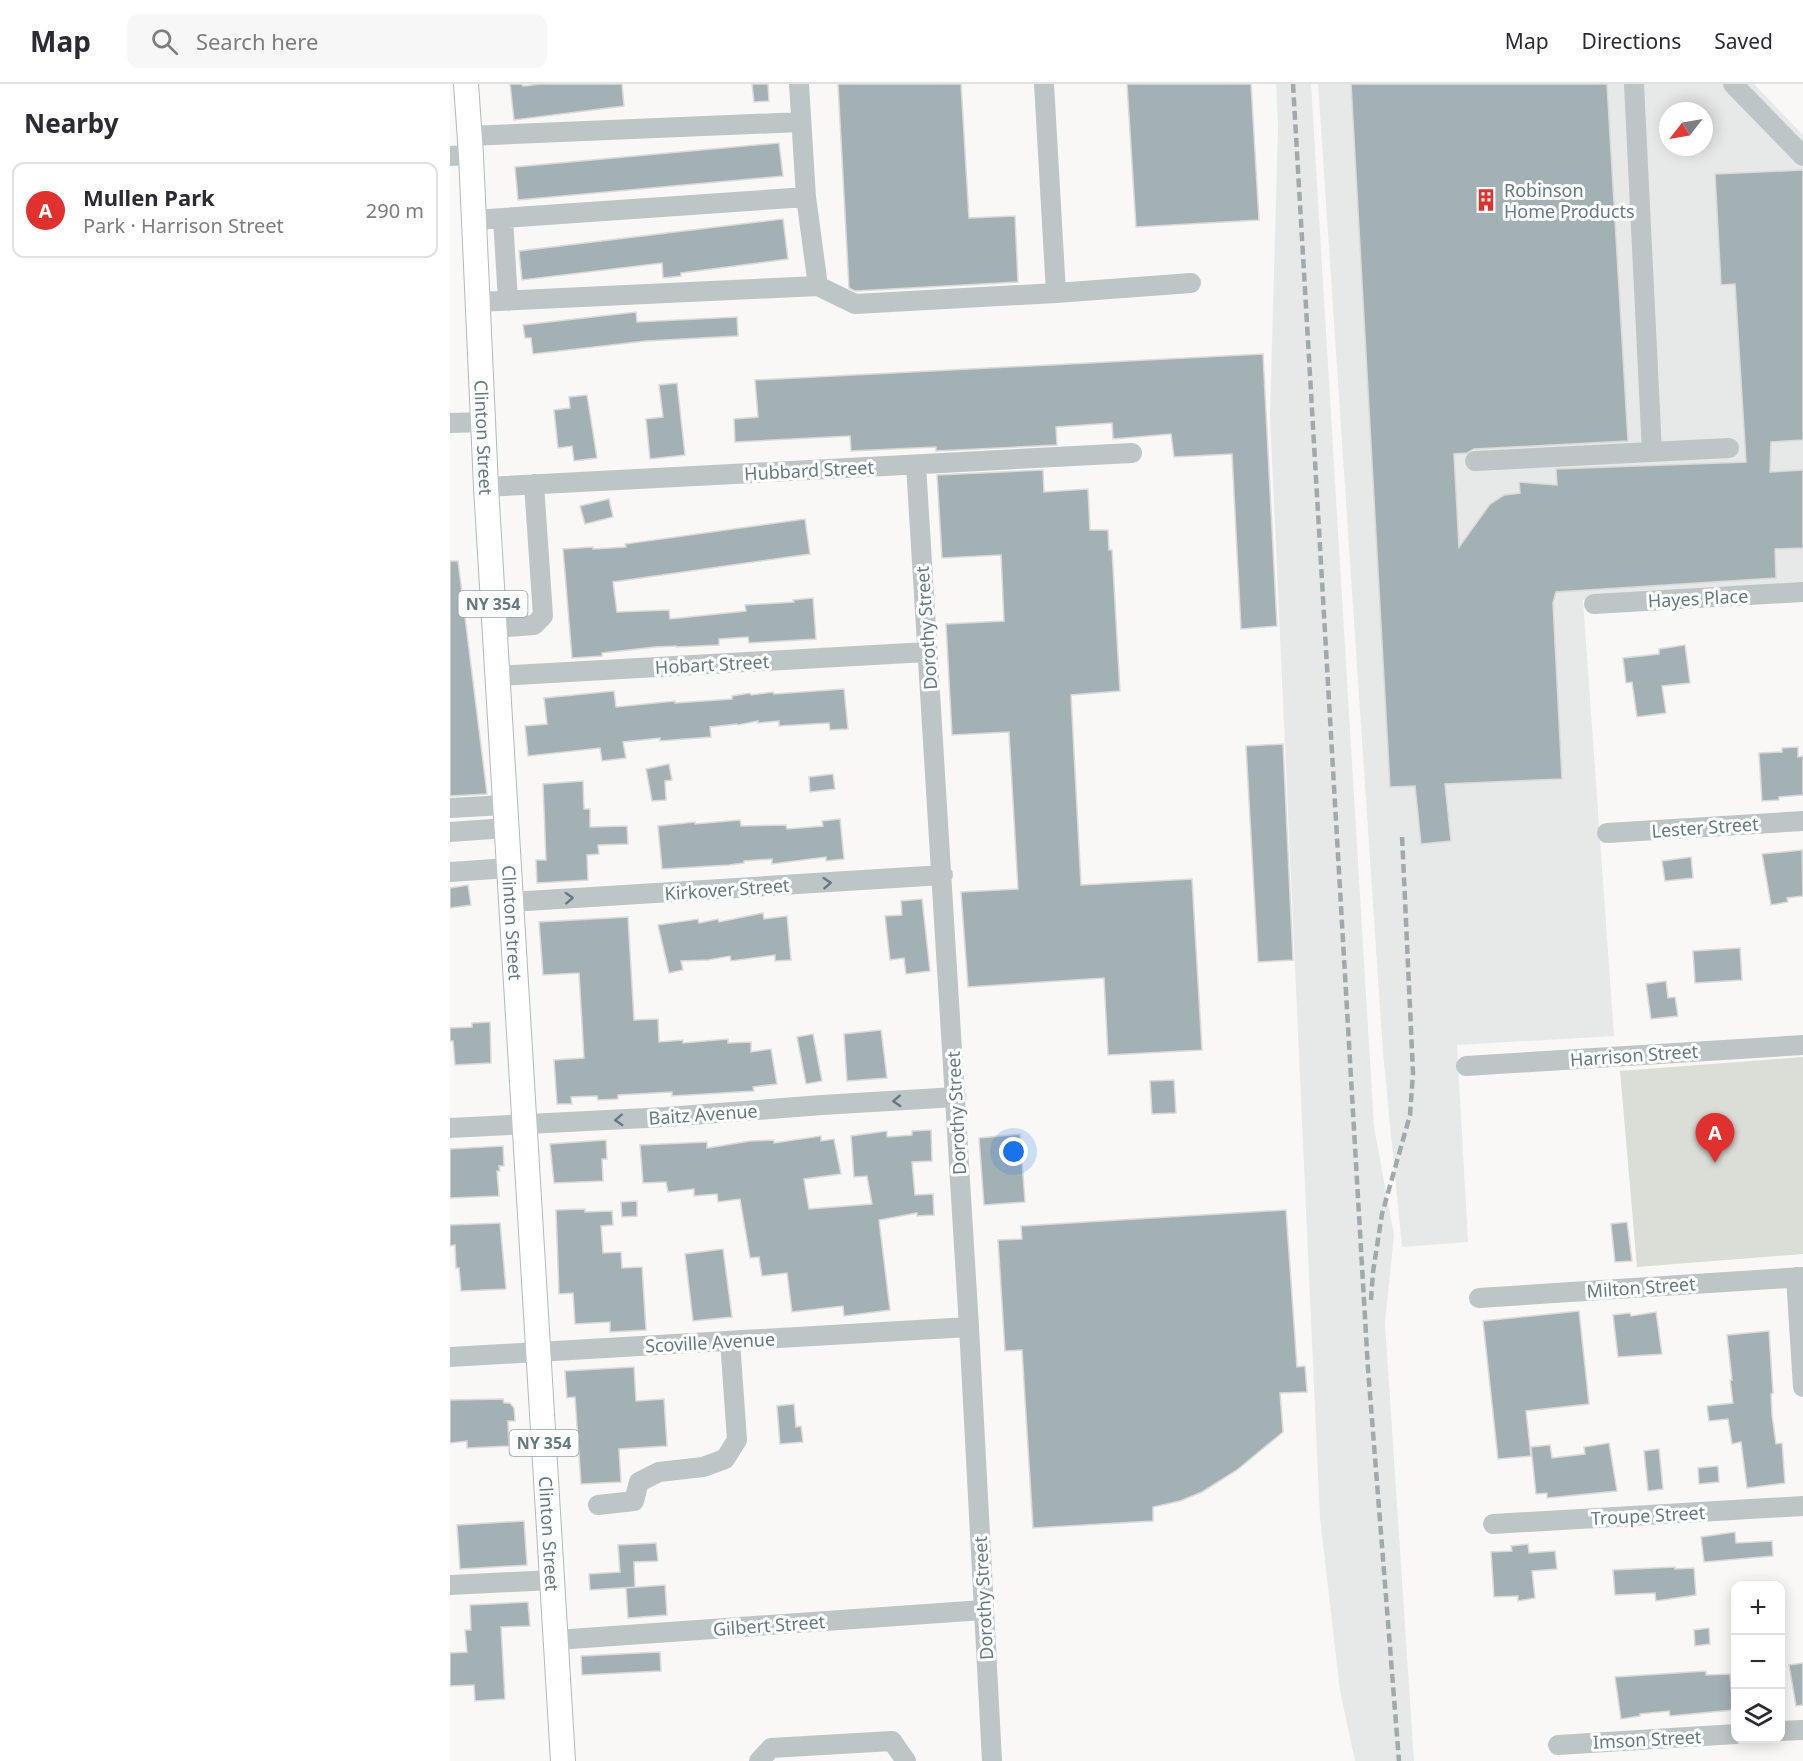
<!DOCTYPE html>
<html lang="en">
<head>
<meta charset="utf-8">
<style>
	body { margin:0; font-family:"Noto Sans",sans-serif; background:#f7f7f7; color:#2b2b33 }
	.controls { position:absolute; right:18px; bottom:18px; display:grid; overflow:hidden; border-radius:12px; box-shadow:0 3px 15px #0003 }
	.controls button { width:54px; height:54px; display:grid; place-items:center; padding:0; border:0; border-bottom:2px solid #e1e1e2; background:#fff; color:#2b2b33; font:30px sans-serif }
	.compass { position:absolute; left:1209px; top:18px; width:54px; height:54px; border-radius:50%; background:#fff; box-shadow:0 3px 15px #0003; rotate:239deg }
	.you { position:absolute; left:564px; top:1068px; width:21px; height:21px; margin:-15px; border:4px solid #fff; border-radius:50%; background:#1a73e8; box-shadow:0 0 0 9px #1a73e833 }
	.badge { display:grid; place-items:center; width:39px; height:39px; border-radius:50%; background:#e1312f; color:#fff; font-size:20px; font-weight:700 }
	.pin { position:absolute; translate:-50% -50px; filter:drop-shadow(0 2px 3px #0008) }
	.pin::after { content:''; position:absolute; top:32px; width:21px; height:18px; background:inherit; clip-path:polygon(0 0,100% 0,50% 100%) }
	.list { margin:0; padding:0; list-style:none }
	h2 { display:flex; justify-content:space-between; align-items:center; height:78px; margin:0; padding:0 24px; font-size:26px }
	h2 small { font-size:20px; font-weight:400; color:#7c7c81 }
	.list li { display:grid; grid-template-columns:39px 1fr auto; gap:18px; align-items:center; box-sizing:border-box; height:96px; margin:0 12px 12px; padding:0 12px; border:2px solid #e1e1e2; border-radius:12px }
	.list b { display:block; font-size:22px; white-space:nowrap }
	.list p { margin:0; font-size:20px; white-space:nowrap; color:#7c7c81 }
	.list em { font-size:20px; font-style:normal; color:#7c7c81 }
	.icon { flex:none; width:33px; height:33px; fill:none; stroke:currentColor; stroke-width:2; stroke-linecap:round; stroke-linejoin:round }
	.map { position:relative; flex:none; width:1353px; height:1677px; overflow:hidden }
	header { display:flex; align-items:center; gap:36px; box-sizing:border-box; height:84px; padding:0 30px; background:#fff; border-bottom:2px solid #e1e1e2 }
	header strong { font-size:28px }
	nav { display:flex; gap:33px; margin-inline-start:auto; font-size:21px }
	.search { width:420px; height:54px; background:#f7f7f7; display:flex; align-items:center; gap:15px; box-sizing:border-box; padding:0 21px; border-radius:12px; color:#7c7c81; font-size:22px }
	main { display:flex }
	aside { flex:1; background:#fff }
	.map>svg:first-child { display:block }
	.built { fill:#e7e8e8; fill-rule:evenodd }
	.green { fill:#daded6 }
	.building { fill:#a4b1b4; stroke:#dbdad9; stroke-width:1.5 }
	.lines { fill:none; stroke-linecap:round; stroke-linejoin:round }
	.major-casing { stroke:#b1b9bb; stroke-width:26 }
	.minor { stroke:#bdc5c7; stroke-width:20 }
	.major { stroke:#fff; stroke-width:24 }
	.rail { stroke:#9faaad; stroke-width:4.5; stroke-dasharray:9 4.5; stroke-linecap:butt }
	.oneway { stroke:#647a81 }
	.labels { text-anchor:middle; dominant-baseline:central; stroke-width:6; stroke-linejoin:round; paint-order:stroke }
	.shield { fill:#fff; stroke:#92a2a7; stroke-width:1.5 }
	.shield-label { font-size:16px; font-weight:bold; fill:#647a81 }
	.poi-label { font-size:18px; fill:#647a81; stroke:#fff; text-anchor:start }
	.street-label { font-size:18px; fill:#647a81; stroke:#fff }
</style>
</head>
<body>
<header>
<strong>Map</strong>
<div class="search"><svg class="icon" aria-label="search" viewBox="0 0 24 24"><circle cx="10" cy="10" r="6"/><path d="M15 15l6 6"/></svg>Search here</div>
<nav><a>Map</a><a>Directions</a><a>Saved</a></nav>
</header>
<main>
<aside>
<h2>Nearby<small></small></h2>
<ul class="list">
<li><span class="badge">A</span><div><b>Mullen Park</b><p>Park · Harrison Street</p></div><em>290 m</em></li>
</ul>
</aside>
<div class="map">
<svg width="1353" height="1677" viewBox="0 0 1353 1677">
	<rect width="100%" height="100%" fill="#f9f8f7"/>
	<path class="built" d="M826,0H861L924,1043L944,1151L935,1239L964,1677H905L890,1607L870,1434L820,331L828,44Z
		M868,0H1304L1353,51V498L1133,516L1164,952L1007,961L1018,1158L952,1163L933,969ZM1218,27H1254V63H1218Z"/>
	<path class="green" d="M1353,973V1170L1187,1183L1170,987Z"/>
	<path class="building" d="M60,0H72L73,2L90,0H172L174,22L64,36Z
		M302,0H318L319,17L304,18Z
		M388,0H511L519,134L565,132L568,198L405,207L399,204Z
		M677,0H801L809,136L686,143Z
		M901,0H1157L1178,357L1024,365L1017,369L1004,370L1009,463L1040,420L1054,411L1070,409L1069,398L1107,401L1106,385L1296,378L1285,200L1271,201L1265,90L1353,86V356L1321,358L1320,388L1353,386V464L1325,465L1326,494L1106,508L1103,519L1112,695L995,700L1001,757L971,760L965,702L940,703Z
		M329,59L333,92L68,116L65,83Z
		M333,135L338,175L231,189V192L213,194L212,179L72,196L69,167Z
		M186,228L187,238L287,233L288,252L196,257L83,270L81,254H75L73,241Z
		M813,270L827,542L791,545L782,370L724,373L721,350L663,355L662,339L606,343L607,361L486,367V363L401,367L400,352L285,358L284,335L308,333L305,296Z
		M227,299L235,371L200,375L196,335L213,333L209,301Z
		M137,311L147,374L124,377L122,362L108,364L104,326L120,324L119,313Z
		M593,386L594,408L638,405L640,446H658L659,466H662L670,607L621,611L631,801L742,795L752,966L658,971L654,894L518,903L511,808L568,805L559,648L502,651L496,540L554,537L551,471L492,474L487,391Z
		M159,415L163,433L135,440L130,422Z
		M355,435L360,470L163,498L167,528L219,526L220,535L296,527L295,521L344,518L343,516L363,514L366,555L299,559L298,553L269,555V561L226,563V562L205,563L152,569V572L122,574L113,465L143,463V465L176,463L175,460Z
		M0,477H8L37,710L0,712Z
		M1235,561L1240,599L1212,602L1216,629L1187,633L1182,598L1176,599L1173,574L1209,570V565Z
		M394,605L398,645L380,646L379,639L329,642V637L308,639V637L288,641L287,640L260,643L261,653L210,657V654L173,658L176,674L152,677L150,664L78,672L75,642L97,640L94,614L164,607L166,623L225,617V619L268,616L282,615V612L300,609L301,611L323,608L324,610Z
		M833,660L843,876L808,878L796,662Z
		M1348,663V673L1353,672V711L1329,713V716L1312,717L1309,669L1332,668V664Z
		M219,680L222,696L215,697L216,716L202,717L196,685Z
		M383,690L385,705L360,708L359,693Z
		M133,697L134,725H140V743L177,742L178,760L148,761L149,770L137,771L138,796L87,799L86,776H96L93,700Z
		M390,735L394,775L376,777V773L322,780V775L294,777V779L279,781L212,785L208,742L245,738V740L290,736L291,742L336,741L337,745L373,742L372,737Z
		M1352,766L1353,812L1337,814L1338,818L1321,821L1312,770Z
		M1241,773L1243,794L1215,797L1212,777Z
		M18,801L21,821L0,824V804Z
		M472,815L480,887L456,890L454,874L440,876L435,832L452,831L451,817Z
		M313,829L314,835L337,832L341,876L325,877V871L281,877L280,872L258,876L231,877L233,886L219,889L208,841L248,835L249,839L268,835L269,838Z
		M178,833L184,936L208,935L209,958L233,956V959L278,955V959L301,958V968L321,965L327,1000L303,1003L304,1007L222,1012V1008L168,1011V1015L148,1016L147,1012L121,1013L122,1020H107L104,976L134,974L129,889L93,891L89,838Z
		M1290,864L1292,896L1245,899L1243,867Z
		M1216,897L1218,914L1225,913L1228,932L1201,935L1196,900Z
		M40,938L41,979L5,981L3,957H0V944L22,943V939Z
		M431,946L437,994L397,997L394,950Z
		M363,950L372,997L356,1000L347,953Z
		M724,996L726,1029L702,1030L700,997Z
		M481,1046L482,1077L462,1078L465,1111L483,1110L484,1131L467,1132V1129L429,1136L440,1226L394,1232L393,1222L342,1228L337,1189L312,1192L309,1173L300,1174L290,1115L268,1118L267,1110L244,1112V1105L218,1108L216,1098L193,1099L190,1061L257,1058V1064L300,1057L324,1056V1059L371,1052V1057L384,1055L391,1090L354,1095L359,1125L422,1120L417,1092L404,1093L401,1052L437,1047V1053L462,1051V1047Z
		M570,1050L575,1118L534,1121L529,1054Z
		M156,1056L157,1075H152L153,1097L104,1099L100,1060Z
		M53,1062L54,1082H49L50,1087H47L49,1112L0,1114V1065Z
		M187,1117V1132L172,1133L171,1118Z
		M135,1125V1128L162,1127L163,1141L151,1142L153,1169L171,1168L172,1184L192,1183L196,1246L160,1248V1238L125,1240L123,1209L109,1210L106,1126Z
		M836,1126L847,1283L855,1282L857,1308L830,1309L833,1348L787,1386L752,1408L730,1417L703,1423V1437L583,1444L572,1266L555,1267L548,1156L572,1155L571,1142Z
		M1177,1138L1182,1177L1165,1178L1161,1140Z
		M50,1139L56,1205L11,1207L9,1184H6L5,1161L0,1162V1141Z
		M273,1165L282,1233L243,1237L235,1170Z
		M1129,1227L1139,1320L1076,1327L1081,1372L1048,1375L1033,1237Z
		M1206,1228L1212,1270L1168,1273L1163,1231L1180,1229L1181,1232Z
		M1319,1247L1323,1309L1321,1310L1322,1331L1326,1360L1332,1359L1335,1399L1297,1404L1291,1358L1282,1360L1278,1335L1259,1337L1257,1322L1283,1319L1280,1296H1282L1277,1251Z
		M184,1283L186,1317L214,1315L217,1362L169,1365L171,1398L131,1400L125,1313L117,1314L115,1287Z
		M53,1315L54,1319H60L64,1324L65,1337H58L59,1362L17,1364V1357L0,1359V1316Z
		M344,1320L346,1343L351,1342L353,1358L330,1360L327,1322Z
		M1159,1359L1167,1407L1097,1414V1409L1086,1410L1081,1363L1100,1361L1102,1374L1135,1370L1134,1363Z
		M1209,1365L1213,1405L1198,1407L1194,1367Z
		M1268,1382L1269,1398L1249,1400L1248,1384Z
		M74,1437L77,1481L10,1485L7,1441Z
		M1285,1448L1286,1459L1322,1457L1323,1472L1254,1478L1251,1453Z
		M206,1459L208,1477L184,1478L185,1503L140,1506L139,1490L170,1488L168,1461Z
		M1078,1460L1079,1469L1105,1467L1107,1485L1082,1487L1085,1514L1068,1517V1512L1044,1513L1041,1468L1062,1467L1061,1462Z
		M1225,1483V1485L1244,1484L1246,1511L1206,1517L1205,1509L1165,1511L1163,1486Z
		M215,1501L217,1531L178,1534L176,1504Z
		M78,1518L80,1542L51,1543L55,1615L25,1617L24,1601L0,1602V1569L17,1568L15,1546H21L20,1521Z
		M1259,1544L1260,1560L1245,1562L1244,1546Z
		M210,1568L211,1587L132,1591L131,1572Z
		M1353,1579V1621L1346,1622L1339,1581Z
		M1256,1587V1591L1280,1590L1283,1626L1220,1632L1219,1627L1190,1630V1632L1171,1635L1165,1593Z"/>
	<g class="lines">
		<g class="major-casing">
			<g id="major">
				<path id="s1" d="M16,0L21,71L36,403L113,1677"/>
			</g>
		</g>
		<path class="minor" d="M594,0L606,209L741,199
			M1184,0L1202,368
			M1283,0L1353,72
			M19,52L351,38
			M0,72L21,71
			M53,134L58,217
			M24,136L356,113
			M368,202L405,220L606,209
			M27,218L368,202L356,113L349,0
			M0,339L33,338
			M1025,377L1279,364
			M466,381L519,1243L542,1677
			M36,403L682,369
			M1144,520L1353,508
			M44,544L84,541L93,532L84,400
			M47,592L477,568
			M0,724L55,721
			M0,748L56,744
			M1157,749L1353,737
			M0,788L59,784
			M61,818L493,791
			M1016,982L1353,961
			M0,1044L216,1033L372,1021L506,1013
			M1346,1193L1353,1303
			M1029,1214L1353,1193
			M0,1273L519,1243
			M148,1421L184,1417L189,1398L209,1388L253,1383L275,1375L287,1356L280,1257
			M1043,1440L1353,1422
			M0,1501L102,1496
			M106,1556L533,1526
			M1330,1647L1353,1646
			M1108,1661L1286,1650
			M309,1677L321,1664L442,1657L456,1677"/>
		<use href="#major" class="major"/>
		<path class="rail" d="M843,0L918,1285L949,1677
			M921,1216L923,1188L932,1130L960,1031L963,989L952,751"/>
	</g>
	<defs><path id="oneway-chevron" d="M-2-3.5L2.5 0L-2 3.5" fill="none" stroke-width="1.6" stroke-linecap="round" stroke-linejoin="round" transform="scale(1.5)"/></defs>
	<g class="oneway">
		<use href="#oneway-chevron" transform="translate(377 799) rotate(-4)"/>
		<use href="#oneway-chevron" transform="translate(119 814) rotate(-3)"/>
		<use href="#oneway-chevron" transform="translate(447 1017) rotate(177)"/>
		<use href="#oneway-chevron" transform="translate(169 1036) rotate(177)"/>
	</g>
	<defs>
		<g id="building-bare" transform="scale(1.8)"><path d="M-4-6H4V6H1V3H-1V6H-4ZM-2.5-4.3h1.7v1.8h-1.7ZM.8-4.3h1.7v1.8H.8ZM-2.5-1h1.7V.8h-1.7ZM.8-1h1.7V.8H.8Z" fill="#e1312f" stroke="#fff" stroke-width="2.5" paint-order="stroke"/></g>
	</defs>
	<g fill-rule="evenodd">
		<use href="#building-bare" x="1036" y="116"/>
	</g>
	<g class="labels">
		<g class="shield">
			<rect x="8.5" y="507" width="69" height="26" rx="4.5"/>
			<rect x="59.5" y="1346" width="69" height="26" rx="4.5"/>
		</g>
		<g class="shield-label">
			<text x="43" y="520">NY 354</text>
			<text x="94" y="1359">NY 354</text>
		</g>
		<g class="poi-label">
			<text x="1054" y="106">Robinson<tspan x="1054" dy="21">Home Products</tspan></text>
		</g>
		<g class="street-label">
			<text stroke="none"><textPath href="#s1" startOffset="354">Clinton Street</textPath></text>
			<text transform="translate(359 386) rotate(-3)">Hubbard Street</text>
			<text transform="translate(1248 514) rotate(-3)">Hayes Place</text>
			<text transform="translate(476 544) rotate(-94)">Dorothy Street</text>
			<text transform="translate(262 580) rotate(-3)">Hobart Street</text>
			<text transform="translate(1255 743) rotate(-4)">Lester Street</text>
			<text transform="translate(277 805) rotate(-4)">Kirkover Street</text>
			<text stroke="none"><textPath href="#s1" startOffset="840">Clinton Street</textPath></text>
			<text transform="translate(1184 971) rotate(-4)">Harrison Street</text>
			<text transform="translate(506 1029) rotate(-93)">Dorothy Street</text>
			<text transform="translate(253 1030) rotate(-4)">Baitz Avenue</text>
			<text transform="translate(1191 1203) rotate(-4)">Milton Street</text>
			<text transform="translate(260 1258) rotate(-3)">Scoville Avenue</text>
			<text transform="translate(1198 1431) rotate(-3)">Troupe Street</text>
			<text stroke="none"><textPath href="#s1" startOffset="1452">Clinton Street</textPath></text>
			<text transform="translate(533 1514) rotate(-93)">Dorothy Street</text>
			<text transform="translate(319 1541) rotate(-4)">Gilbert Street</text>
			<text transform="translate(1197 1655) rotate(-3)">Imson Street</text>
		</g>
	</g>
</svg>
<div class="controls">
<button>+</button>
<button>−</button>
<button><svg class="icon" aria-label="layers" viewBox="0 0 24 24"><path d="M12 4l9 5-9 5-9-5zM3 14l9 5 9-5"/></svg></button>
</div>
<svg class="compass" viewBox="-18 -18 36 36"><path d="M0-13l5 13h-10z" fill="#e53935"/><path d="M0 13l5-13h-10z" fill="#7c7c81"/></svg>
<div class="you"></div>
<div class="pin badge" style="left:1265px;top:1079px">A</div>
</div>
</main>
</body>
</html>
